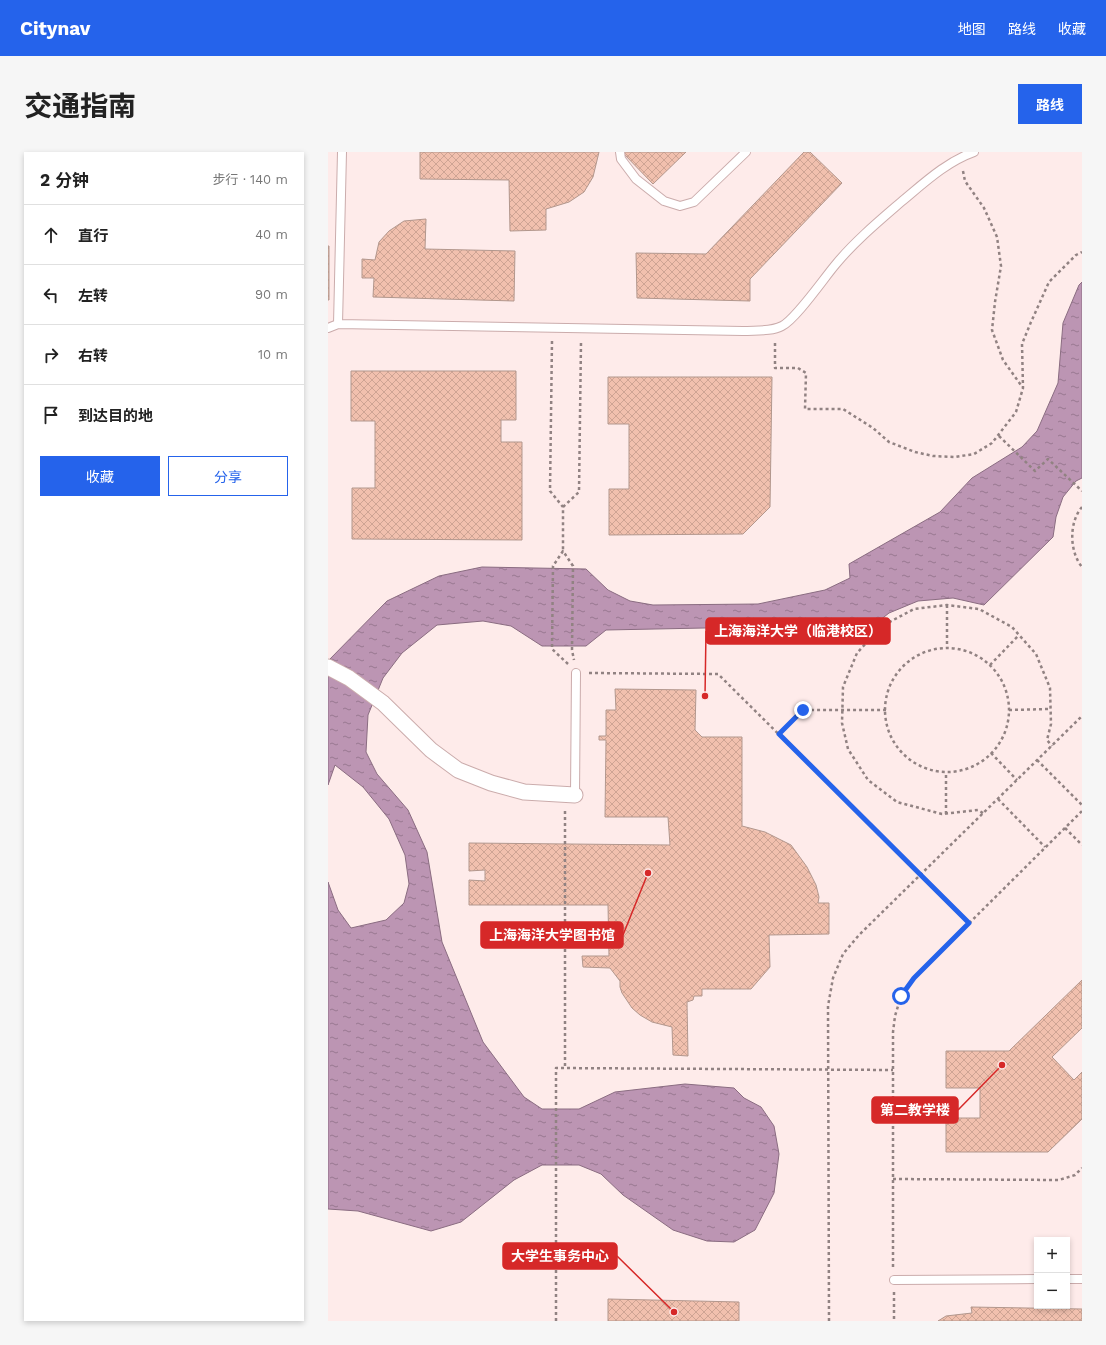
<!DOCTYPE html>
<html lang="zh">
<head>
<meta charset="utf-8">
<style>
	body { margin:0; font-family:"Work Sans","Noto Sans SC",sans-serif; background:#f6f6f6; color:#222 }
	.controls { position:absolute; right:12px; bottom:12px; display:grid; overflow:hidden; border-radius:0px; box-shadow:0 2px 6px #0003 }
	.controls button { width:36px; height:36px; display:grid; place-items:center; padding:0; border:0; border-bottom:1px solid #e0e0e0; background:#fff; color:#222; font:20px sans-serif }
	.stop { position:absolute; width:12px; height:12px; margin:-9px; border:3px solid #2563eb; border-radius:50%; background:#fff }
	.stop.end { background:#2563eb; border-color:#fff; box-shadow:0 1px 4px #0008 }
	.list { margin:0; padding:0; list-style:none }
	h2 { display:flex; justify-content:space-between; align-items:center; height:52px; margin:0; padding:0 16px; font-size:17px }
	h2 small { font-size:13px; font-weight:400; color:#767676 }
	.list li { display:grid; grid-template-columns:26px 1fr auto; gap:12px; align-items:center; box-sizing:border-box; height:60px; padding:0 16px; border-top:1px solid #e0e0e0 }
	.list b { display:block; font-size:15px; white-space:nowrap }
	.list em { font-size:13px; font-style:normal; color:#767676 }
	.actions { display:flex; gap:8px; padding:12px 16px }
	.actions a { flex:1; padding:9px 0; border:1px solid #2563eb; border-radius:0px; text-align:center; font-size:14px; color:#2563eb }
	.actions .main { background:#2563eb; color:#fff }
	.icon { flex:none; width:22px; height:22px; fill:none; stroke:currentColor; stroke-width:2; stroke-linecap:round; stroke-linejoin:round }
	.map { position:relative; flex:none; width:754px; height:1169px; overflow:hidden; border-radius:0px }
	header { display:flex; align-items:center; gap:24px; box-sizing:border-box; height:56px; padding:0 20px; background:#2563eb; color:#fff }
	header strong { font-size:19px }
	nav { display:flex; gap:22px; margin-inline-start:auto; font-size:14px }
	.intro { display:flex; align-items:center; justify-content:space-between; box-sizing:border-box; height:96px; padding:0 24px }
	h1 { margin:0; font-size:28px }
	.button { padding:10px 18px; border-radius:0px; background:#2563eb; color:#fff; font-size:14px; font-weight:700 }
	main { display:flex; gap:24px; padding:0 24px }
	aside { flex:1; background:#fff; border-radius:0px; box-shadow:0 2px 6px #0003 }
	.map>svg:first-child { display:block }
	.water { fill:url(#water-ripples); stroke:#8a6c81 }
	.building { fill:url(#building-cross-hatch); stroke:#b2978d }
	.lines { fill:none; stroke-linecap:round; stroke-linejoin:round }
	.service-casing { stroke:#cbacac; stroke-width:10 }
	.minor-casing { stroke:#cbacac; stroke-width:17 }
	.path { stroke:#918282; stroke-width:2.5; stroke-dasharray:3 3; stroke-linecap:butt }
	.service { stroke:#fff; stroke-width:8 }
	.minor { stroke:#fff; stroke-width:15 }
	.route { stroke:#2563eb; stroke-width:5 }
	.leader { fill:none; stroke:#d62828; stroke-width:1.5 }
	.callout-dot { fill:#d62828; stroke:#feebea; stroke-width:1.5 }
	.callout { fill:#d62828; stroke:#d62828; stroke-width:1.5 }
	.callout-label { font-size:14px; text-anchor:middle; font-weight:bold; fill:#fff }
</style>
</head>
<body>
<header>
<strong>Citynav</strong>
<nav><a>地图</a><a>路线</a><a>收藏</a></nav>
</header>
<div class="intro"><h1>交通指南</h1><a class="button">路线</a></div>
<main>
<aside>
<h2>2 分钟<small>步行 · 140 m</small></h2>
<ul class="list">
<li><svg class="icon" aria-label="ahead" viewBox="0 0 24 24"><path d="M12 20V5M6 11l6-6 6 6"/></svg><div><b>直行</b></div><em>40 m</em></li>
<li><svg class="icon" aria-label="left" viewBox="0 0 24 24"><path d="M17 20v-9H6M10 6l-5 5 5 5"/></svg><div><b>左转</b></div><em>90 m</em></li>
<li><svg class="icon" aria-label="right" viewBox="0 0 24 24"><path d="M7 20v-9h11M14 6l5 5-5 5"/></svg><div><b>右转</b></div><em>10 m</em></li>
<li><svg class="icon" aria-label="arrive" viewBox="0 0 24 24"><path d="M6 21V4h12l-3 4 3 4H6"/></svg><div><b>到达目的地</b></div></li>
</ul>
<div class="actions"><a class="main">收藏</a><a>分享</a></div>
</aside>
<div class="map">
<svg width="754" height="1169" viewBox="0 0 754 1169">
	<defs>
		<pattern id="water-ripples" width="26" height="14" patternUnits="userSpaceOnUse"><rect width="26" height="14" fill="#bc95b3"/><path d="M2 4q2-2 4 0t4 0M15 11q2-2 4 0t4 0" fill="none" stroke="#987890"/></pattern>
		<pattern id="building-cross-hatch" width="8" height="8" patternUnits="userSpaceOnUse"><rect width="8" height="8" fill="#f1c0ae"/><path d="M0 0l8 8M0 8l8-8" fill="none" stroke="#cea494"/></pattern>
	</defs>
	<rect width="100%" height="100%" fill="#feebea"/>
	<path class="water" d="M754,130V326L748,329L735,345L728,365L725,385L656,453L625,446L590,449L561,461L536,481L526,473L278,478L258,494H214L183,474L155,469L109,473L74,501L55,526L40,563L38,600L49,622L80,658L99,700L114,790L155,890L196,945L214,957H251L287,940L357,932L406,936L416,946L433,955L446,974L451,1002L446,1041L427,1078L406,1090L379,1089L345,1078L295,1043L273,1022L251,1013H214L186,1028L133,1070L103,1079L30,1059L0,1057V730L10,758L23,776L58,768L76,751L81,732L77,703L61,667L35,635L7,613L0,633V509L59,449L111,424L154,415L258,417L280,438L302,449L325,453L430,452L497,438L522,426L521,412L612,360L644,326L694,295L709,279L730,231L735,171L751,133Z"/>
	<path class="building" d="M92,0H271L265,25L256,40L241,50L218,57V78L182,79L181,28L92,27Z
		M294,0H358L325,32Z
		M476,0H482L514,31L422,127V149L309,146L308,101L378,102Z
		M98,67L97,97L187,99L186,149L45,145L46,126H34V107L47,108L51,90L61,79L76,69Z
		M0,94H1V148H0Z
		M23,219H188V268H173V290H194V388L24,387V336H47V269H23Z
		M280,225H444L442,355L415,382L281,383V337H301V272H280Z
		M287,537L368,538L367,578L374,585H414V674L437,680L463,693L479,715L488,733L491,745L490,751H501V782L441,783L442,815L423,837H374V844H366L365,848L359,850L360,904L345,903L344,875L324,870L312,863L304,856L294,841L292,835V829L282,816L255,815L254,804H281L280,753H141V728L157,729V718L141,719V691L342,693L340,665H277L278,588H271V584H278V558H288Z
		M754,828V876L724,905L746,928L754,920V967L720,1000H618V966H652V936H618V899H681Z
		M280,1147L411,1150V1169H280Z
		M643,1155L754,1157V1169H610L618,1164L644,1161Z"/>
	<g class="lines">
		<g class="service-casing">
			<path id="service" d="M292,0L293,7L308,27L336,49L352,54L366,50L418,0
				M10,172L14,0
				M0,176L10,172L415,179C427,178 443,180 454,174C468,167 496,126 508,112C527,89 551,69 573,50C596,31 618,10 646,0
				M247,643L248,521
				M739,1127H754
				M566,1128L709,1127"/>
		</g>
		<g class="minor-casing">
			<path id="minor" d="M0,515L21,526L55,551L103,598L130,618L163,631L196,640L247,643"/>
		</g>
		<path class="path" d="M635,19L637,29L656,56L669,85L673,114L667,150L664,178L675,208L695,236
			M224,189L222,339L235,355V399
			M447,191V216H470L478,221L477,257H515L545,276L561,290L587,300L605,304L627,305L646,302L664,291L688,260L695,236L694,192L703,170L721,130L748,103L754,100
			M671,284L707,319L720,307L754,339
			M235,355L251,340L253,190
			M754,355C741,370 741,399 754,415
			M619,453V496
			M557 558a62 62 0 1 1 124 0a62 62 0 1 1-124 0Z
			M240,512L224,497L225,414L235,399L245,414L244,498L246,508
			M662,513L691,483
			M261,521L390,522L641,771
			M681,558L722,557
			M451,582L475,558H558
			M663,601L689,628
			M709,608L754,653
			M670,647L717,695
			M237,659V916
			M655,661L650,658L614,662L569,650L540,628L520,597L514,571L515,535L529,501L554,474L586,457L619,453L651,457L684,475L708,502L722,536L723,572L719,588L724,594
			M618,662V621
			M737,676L754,693
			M565,1027L731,1028L747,1023L754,1016
			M565,1115V880L567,864L573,844L586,826L754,659
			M566,1140V1169
			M228,1169V916L565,918
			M501,1169L500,854L505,826L515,802L531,783L754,564"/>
		<use href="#service" class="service"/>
		<use href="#minor" class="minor"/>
	</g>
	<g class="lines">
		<path class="route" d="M475,558L451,582L641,771L586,826L573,844"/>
	</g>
	<path class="leader" d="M377 544L378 479M320 721L295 783M674 913L630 958M346 1160L289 1104"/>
	<g class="callout-dot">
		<circle cx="377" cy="544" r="4"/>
		<circle cx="320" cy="721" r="4"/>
		<circle cx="674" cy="913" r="4"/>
		<circle cx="346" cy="1160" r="4"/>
	</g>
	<g class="callout">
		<rect x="378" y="466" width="184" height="26" rx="4"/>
		<rect x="153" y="770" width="142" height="26" rx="4"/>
		<rect x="544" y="945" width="86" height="26" rx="4"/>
		<rect x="175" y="1091" width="114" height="26" rx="4"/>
	</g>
	<g class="callout-label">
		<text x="470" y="484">上海海洋大学（临港校区）</text>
		<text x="224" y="788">上海海洋大学图书馆</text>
		<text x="587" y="963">第二教学楼</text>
		<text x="232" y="1109">大学生事务中心</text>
	</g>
</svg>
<div class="controls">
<button>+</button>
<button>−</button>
</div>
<div class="stop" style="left:573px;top:844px"></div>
<div class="stop end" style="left:475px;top:558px"></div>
</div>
</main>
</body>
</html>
